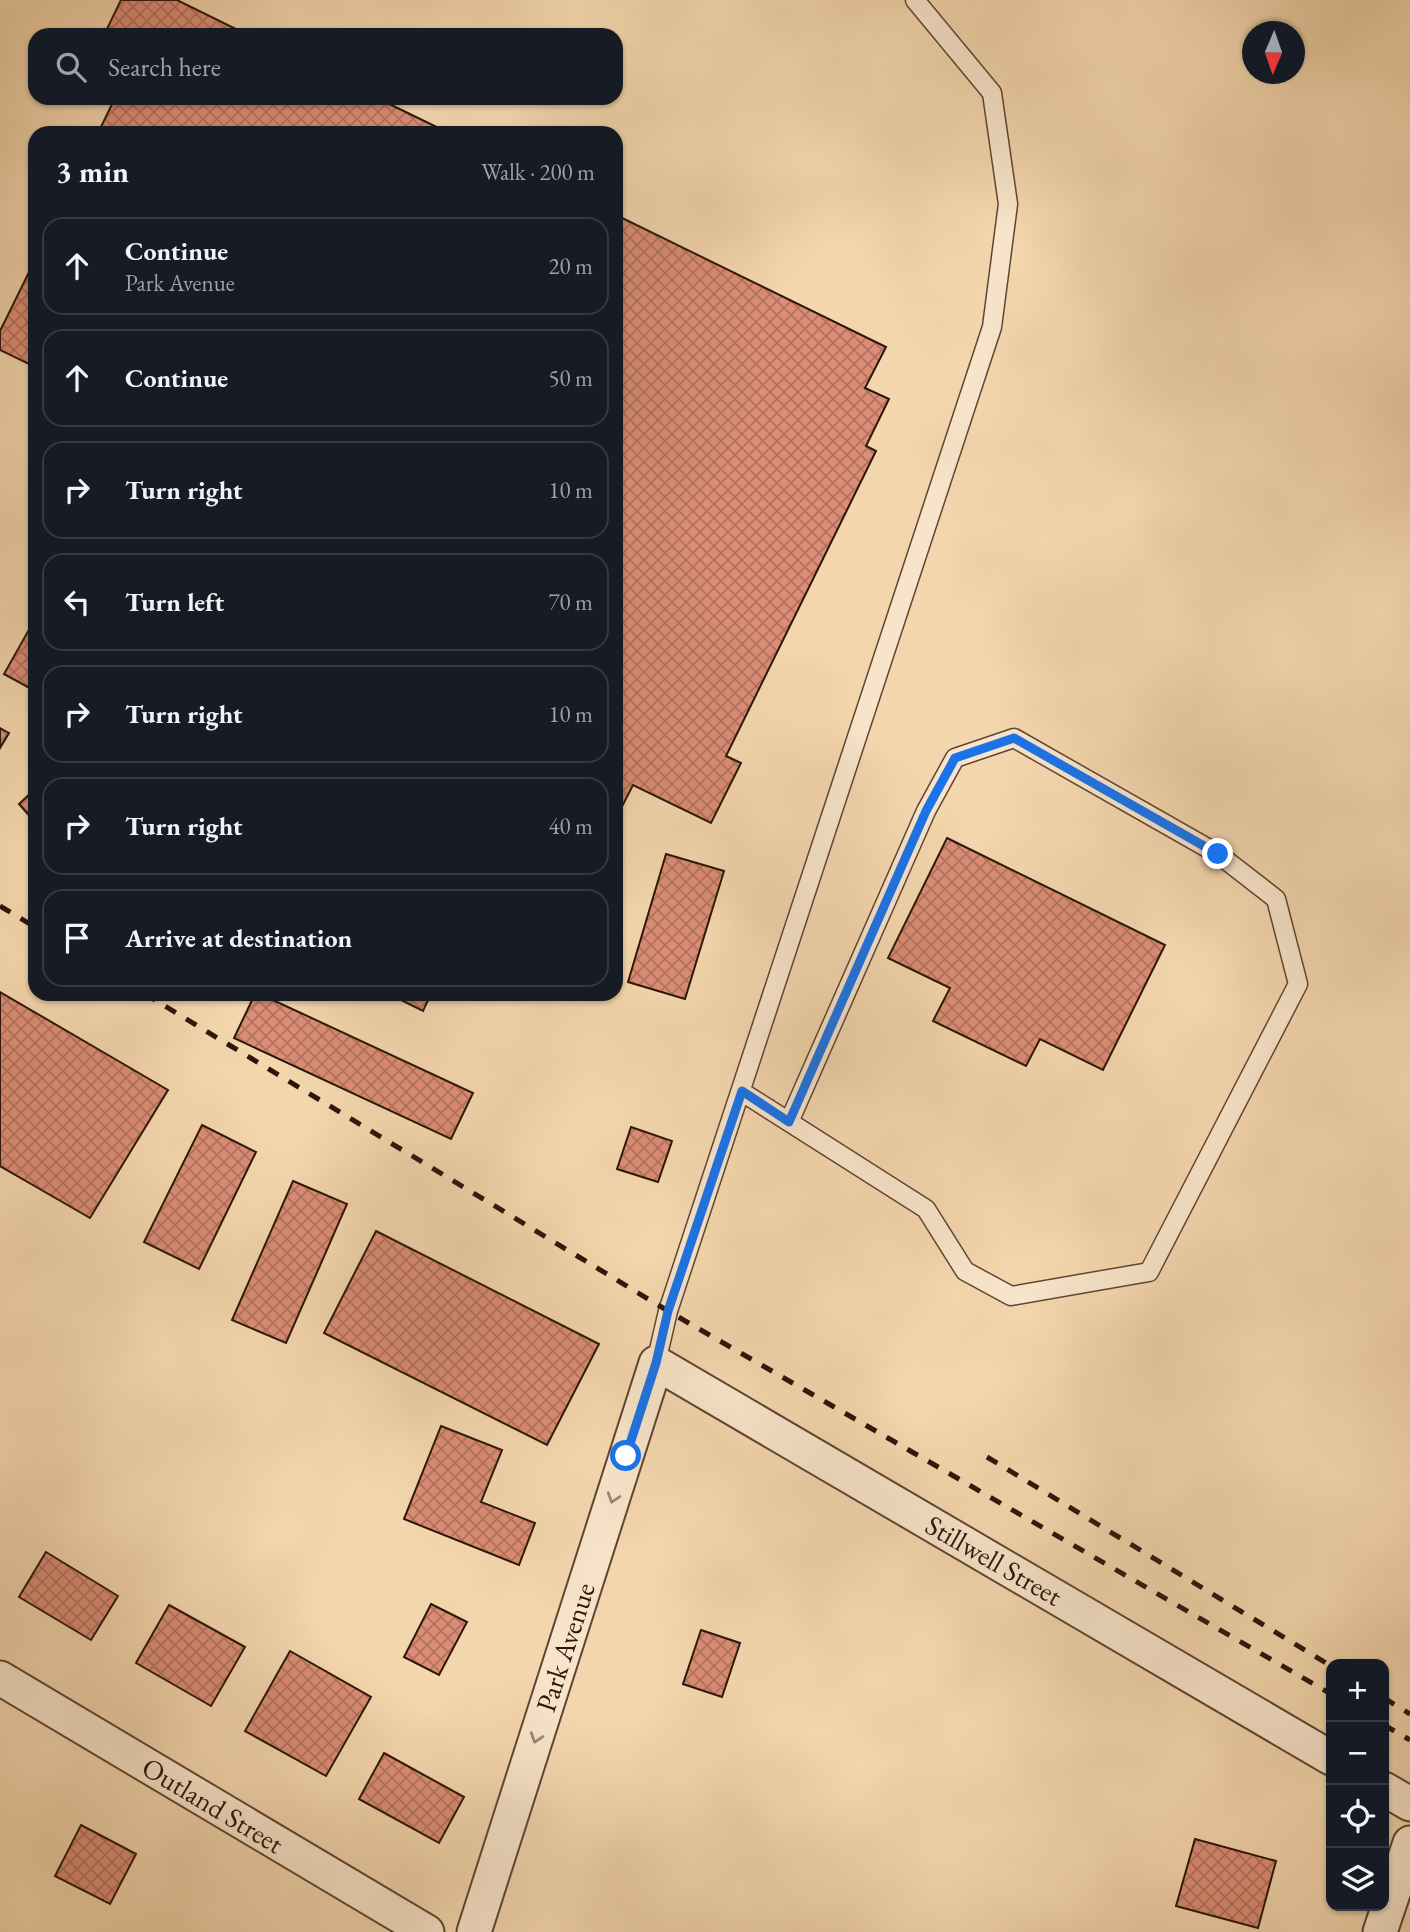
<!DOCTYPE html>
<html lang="en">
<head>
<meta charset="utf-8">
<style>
	body { margin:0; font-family:"EB Garamond",serif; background:#242831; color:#f1f3f6 }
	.controls { position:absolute; right:21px; bottom:21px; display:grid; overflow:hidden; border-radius:14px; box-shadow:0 2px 5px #0004 }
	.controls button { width:63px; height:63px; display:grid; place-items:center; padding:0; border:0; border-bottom:2px solid #363941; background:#171b24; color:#f1f3f6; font:35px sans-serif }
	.compass { position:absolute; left:1242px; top:21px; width:63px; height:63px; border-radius:50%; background:#171b24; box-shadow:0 2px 5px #0004; rotate:182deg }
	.stop { position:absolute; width:21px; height:21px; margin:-16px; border:5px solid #1a73e8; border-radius:50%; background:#fff }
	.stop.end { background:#1a73e8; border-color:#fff; box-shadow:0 2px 7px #0008 }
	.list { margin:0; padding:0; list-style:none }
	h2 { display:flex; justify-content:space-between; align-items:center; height:91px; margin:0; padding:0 28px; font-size:30px }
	h2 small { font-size:23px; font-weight:400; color:#9ea1a6 }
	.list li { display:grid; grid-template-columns:46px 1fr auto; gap:21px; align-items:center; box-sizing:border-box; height:98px; margin:0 14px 14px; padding:0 14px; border:2px solid #363941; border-radius:21px }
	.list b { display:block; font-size:26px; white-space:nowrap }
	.list p { margin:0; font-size:23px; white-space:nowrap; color:#9ea1a6 }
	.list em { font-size:23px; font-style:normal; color:#9ea1a6 }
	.icon { flex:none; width:38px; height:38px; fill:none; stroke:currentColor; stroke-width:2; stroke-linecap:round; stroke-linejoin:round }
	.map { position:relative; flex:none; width:1410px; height:1932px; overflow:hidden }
	.search { position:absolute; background:#171b24; box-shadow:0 2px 5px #0004; left:28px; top:28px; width:595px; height:77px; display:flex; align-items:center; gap:18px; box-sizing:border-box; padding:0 24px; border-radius:21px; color:#9ea1a6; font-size:26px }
	.panel { position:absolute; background:#171b24; box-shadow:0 2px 5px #0004; left:28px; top:126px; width:595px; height:875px; border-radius:21px }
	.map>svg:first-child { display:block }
	.building { fill:url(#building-cross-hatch); stroke:#2c150a; stroke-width:2 }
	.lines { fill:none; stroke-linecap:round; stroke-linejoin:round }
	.service-casing { stroke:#5e4533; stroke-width:21 }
	.minor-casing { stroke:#5e4533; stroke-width:37 }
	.service { stroke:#f8e4ca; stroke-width:18 }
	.minor { stroke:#f8e4ca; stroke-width:33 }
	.rail { stroke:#2c150a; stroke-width:5; stroke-dasharray:12 12; stroke-linecap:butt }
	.oneway { stroke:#9c8774 }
	.route { stroke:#1a73e8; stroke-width:9 }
	.labels { text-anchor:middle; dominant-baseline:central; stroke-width:5; stroke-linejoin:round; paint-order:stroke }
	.street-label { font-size:28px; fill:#2c150a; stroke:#f8e4ca }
</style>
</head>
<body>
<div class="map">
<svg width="1410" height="1932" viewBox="0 0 1410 1932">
	<defs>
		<pattern id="building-cross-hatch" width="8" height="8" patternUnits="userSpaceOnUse" patternTransform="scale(1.75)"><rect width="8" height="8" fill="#db8d76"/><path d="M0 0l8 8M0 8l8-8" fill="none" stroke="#b2725f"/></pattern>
	</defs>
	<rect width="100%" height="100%" fill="#f4d6ad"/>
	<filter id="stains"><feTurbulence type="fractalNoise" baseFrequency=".00286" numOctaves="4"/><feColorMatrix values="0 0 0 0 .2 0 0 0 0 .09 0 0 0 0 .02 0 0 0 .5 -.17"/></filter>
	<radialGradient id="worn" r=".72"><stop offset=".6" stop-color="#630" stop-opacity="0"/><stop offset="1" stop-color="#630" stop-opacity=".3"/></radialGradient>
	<path class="building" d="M121,0H177L248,35H104Z
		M115,98H377L449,133H98Z
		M616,215L886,347L865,388L889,399L866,446L876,451L726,756L741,763L711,823L633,785L616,818Z
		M35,260V367L0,350V331Z
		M35,619V691L4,674Z
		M0,728L9,733L0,748Z
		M35,789V822L19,804Z
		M947,838L1165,945L1103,1070L1040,1039L1026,1066L933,1021L950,988L888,958Z
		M666,854L724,871L685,999L628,982Z
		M0,992L168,1090L90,1218L0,1166Z
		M255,994H260L473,1093L451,1139L234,1038Z
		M389,994H431L423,1011Z
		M202,1125L256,1152L199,1269L144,1242Z
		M631,1127L672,1141L658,1182L617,1169Z
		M293,1181L347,1204L286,1343L232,1320Z
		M376,1231L599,1344L547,1445L324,1333Z
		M441,1426L502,1450L481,1502L535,1523L519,1565L404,1519Z
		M46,1552L118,1596L91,1640L19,1597Z
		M431,1604L467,1622L439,1675L404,1657Z
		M169,1605L245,1647L211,1706L136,1663Z
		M701,1630L740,1643L722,1697L683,1684Z
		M290,1651L371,1697L326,1776L245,1731Z
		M384,1753L464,1797L439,1843L359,1799Z
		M81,1825L136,1854L110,1904L55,1876Z
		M1195,1839L1276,1861L1258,1928L1176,1906Z"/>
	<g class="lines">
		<g class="service-casing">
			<path id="service" d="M742,1092L926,1209L965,1271L1011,1296L1149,1272L1298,984L1276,899L1218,854L1014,738L955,758L926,811L789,1122
				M656,1363L668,1311L992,327L1008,204L992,93L915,0"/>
		</g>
		<g class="minor-casing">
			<path id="minor" d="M0,1678L427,1932
				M1384,1789L1410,1804
				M474,1932L656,1363L1331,1758
				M1380,1932L1410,1843"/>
		</g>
		<use href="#service" class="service"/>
		<use href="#minor" class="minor"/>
		<path class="rail" d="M0,906L35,927
			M145,994L668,1311L1331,1694
			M987,1457L1331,1666
			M1384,1698L1410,1714
			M1384,1725L1410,1740"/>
	</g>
	<defs><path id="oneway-chevron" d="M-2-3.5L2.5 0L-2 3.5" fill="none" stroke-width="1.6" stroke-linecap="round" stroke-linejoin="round" transform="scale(1.75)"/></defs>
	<g class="oneway">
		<use href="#oneway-chevron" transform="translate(613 1498) rotate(108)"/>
		<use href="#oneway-chevron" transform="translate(536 1738) rotate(108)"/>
	</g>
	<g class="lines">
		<path class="route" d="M626,1456L656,1363L668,1311L742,1091L789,1122L926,811L955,758L1014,738L1218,854"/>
	</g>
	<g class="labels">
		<g class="street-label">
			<text transform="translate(994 1560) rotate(30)">Stillwell Street</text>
			<text transform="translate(565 1647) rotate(-72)">Park Avenue</text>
			<text transform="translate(213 1805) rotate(31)">Outland Street</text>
		</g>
	</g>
	<rect width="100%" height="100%" filter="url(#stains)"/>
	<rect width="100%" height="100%" fill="url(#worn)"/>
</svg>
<div class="controls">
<button>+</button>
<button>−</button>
<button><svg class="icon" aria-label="locate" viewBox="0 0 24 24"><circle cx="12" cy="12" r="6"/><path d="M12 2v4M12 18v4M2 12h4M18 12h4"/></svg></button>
<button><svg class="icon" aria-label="layers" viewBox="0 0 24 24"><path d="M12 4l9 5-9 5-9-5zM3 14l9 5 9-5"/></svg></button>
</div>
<svg class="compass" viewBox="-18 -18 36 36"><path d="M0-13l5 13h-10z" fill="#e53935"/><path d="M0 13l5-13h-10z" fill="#9ea1a6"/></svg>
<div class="stop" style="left:626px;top:1456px"></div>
<div class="stop end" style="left:1218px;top:854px"></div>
<div class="search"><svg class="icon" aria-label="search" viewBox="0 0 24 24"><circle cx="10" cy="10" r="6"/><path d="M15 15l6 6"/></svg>Search here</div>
<section class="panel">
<h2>3 min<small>Walk · 200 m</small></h2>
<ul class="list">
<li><svg class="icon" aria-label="ahead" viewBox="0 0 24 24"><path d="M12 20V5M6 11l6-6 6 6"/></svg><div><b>Continue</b><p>Park Avenue</p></div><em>20 m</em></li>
<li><svg class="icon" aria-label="ahead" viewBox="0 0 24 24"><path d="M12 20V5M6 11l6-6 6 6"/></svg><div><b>Continue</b></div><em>50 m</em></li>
<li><svg class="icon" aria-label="right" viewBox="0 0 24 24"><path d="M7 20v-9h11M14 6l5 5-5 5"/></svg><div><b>Turn right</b></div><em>10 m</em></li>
<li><svg class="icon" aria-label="left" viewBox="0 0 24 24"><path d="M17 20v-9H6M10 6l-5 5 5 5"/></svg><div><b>Turn left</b></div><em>70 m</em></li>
<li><svg class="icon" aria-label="right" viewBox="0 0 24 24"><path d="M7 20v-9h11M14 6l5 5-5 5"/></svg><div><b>Turn right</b></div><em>10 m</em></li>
<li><svg class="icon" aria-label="right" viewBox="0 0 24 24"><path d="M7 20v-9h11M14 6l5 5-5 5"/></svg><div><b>Turn right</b></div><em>40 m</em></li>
<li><svg class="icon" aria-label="arrive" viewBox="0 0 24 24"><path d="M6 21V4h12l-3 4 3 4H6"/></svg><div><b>Arrive at destination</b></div></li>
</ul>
</section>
</div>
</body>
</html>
